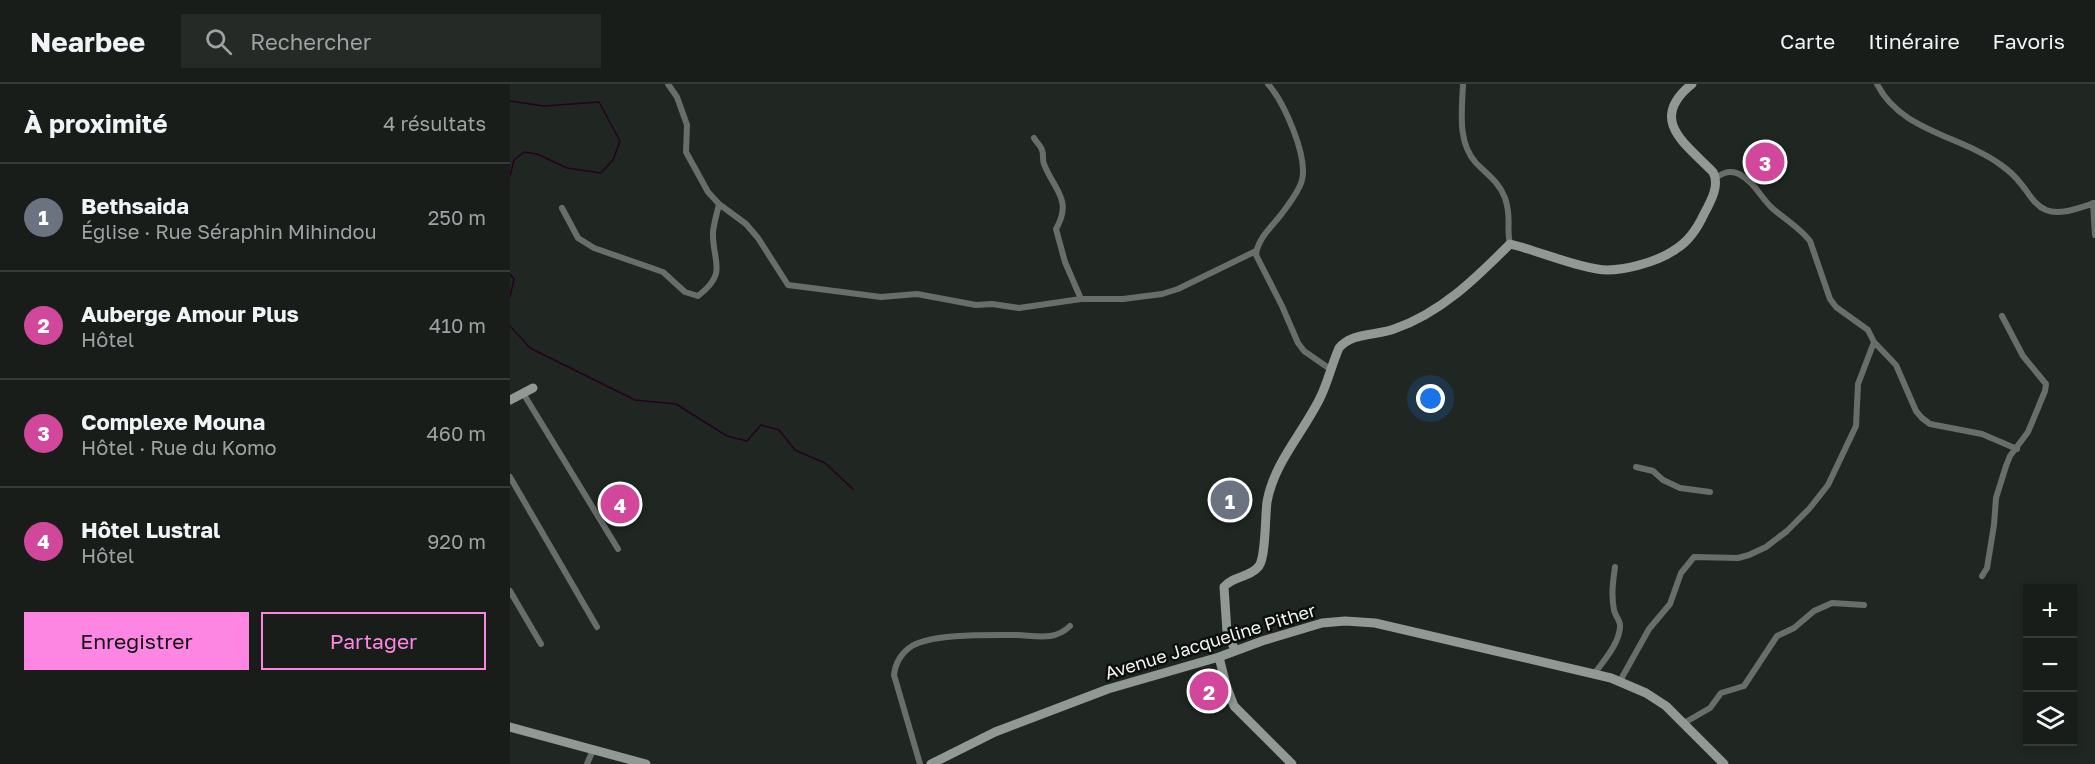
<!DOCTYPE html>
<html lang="fr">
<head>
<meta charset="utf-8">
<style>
	body { margin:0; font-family:"Golos Text",sans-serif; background:#252a27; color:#f1f3f6 }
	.controls { position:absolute; right:18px; bottom:18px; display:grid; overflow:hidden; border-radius:0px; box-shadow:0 3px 9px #0003 }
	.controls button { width:54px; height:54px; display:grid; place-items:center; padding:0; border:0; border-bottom:2px solid #363b39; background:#181d1a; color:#f1f3f6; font:30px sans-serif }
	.you { position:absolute; left:921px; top:315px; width:21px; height:21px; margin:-15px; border:4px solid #fff; border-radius:50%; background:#1a73e8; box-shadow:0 0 0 9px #1a73e833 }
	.badge { display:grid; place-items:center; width:39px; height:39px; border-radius:50%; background:#fd86e2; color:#fff; font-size:20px; font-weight:700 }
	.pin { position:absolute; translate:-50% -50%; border:3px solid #fff; box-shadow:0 2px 6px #0006 }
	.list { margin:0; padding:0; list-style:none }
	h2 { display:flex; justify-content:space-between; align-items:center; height:78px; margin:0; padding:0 24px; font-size:26px }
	h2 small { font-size:20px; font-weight:400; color:#9fa2a2 }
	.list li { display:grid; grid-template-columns:39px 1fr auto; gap:18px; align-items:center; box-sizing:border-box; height:108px; padding:0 24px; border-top:2px solid #363b39 }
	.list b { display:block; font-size:22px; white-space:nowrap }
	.list p { margin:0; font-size:20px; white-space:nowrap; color:#9fa2a2 }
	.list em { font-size:20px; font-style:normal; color:#9fa2a2 }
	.actions { display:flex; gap:12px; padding:18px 24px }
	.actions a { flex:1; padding:14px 0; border:2px solid #fd86e2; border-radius:0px; text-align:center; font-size:21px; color:#fd86e2 }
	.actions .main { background:#fd86e2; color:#111 }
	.icon { flex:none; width:33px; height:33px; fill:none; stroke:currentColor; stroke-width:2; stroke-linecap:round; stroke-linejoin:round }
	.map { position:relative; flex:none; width:1585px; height:680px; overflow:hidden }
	header { display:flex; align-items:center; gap:36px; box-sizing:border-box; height:84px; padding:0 30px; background:#181d1a; border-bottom:2px solid #363b39 }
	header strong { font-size:28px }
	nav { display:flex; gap:33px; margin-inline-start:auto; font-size:21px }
	.search { width:420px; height:54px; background:#252a27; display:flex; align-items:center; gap:15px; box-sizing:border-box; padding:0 21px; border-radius:0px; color:#9fa2a2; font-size:22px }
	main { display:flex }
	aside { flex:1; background:#181d1a }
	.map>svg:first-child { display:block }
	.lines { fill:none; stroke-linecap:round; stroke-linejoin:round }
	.stream { stroke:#26011f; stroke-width:1.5 }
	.street { stroke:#6a6e6b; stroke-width:6 }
	.secondary { stroke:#929893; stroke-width:9 }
	.labels { text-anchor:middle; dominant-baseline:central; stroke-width:5; stroke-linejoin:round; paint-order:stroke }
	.street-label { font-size:18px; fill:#f1f5f1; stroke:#0c0f0d }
</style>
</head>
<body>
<header>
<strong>Nearbee</strong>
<div class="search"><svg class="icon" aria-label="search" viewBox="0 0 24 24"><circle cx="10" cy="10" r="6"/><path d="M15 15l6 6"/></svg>Rechercher</div>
<nav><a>Carte</a><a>Itinéraire</a><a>Favoris</a></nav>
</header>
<main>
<aside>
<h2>À proximité<small>4 résultats</small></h2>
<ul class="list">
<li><span class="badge" style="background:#6b7280">1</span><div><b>Bethsaida</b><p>Église · Rue Séraphin Mihindou</p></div><em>250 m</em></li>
<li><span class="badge" style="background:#d1479c">2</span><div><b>Auberge Amour Plus</b><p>Hôtel</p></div><em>410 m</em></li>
<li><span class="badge" style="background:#d1479c">3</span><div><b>Complexe Mouna</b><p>Hôtel · Rue du Komo</p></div><em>460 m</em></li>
<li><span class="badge" style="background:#d1479c">4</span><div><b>Hôtel Lustral</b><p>Hôtel</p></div><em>920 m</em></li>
</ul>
<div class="actions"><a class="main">Enregistrer</a><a>Partager</a></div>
</aside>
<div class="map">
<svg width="1585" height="680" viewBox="0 0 1585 680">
	<rect width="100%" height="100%" fill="#202722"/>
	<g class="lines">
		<path class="stream" d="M0,17L34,22L89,18L110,57L103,76L91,89L57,84L27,70L14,68L4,76L0,92
			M0,190L4,195L0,213
			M0,242L20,264L125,316L166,320L217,352L237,357L251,341L269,346L285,366L315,379L343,405"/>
		<path class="street" d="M158,0L167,13L177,41L176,68L198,108L209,120L236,140L248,154L278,201L371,213L407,210L466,221L482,220L509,224L571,215H613L652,210L668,205L746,167
			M758,0C774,18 798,72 792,96C789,108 778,121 770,132C761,143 747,156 746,171L772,222L788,259L794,267L820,285
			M953,0C952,27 947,58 966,79C978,91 989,98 995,114C1002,134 996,143 1000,160
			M1367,0C1390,47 1452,52 1491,81C1498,86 1506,93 1511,100C1519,109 1524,121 1536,126C1551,132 1571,123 1585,119
			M524,54C526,58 531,62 532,66C534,70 532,76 534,80C544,106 563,116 546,145L555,178L571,215
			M1583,119L1585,151
			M52,124L68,154L84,164L153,188L175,208L188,212C219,188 202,178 203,148C204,139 207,129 209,120
			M1364,258L1386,281L1406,327L1412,334L1420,340L1472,350L1507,365
			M13,309L108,465
			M1126,383L1143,387L1153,396L1170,404L1200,408
			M0,393L87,543
			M1472,492L1477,484L1484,441L1486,414L1496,382L1500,372L1518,348L1535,307L1536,300L1513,272L1492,232
			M0,507L31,560
			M1085,589C1094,576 1109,560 1110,543C1111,537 1105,532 1104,526C1101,511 1103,497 1105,483
			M1110,597L1139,545L1160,520L1171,489L1184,473L1228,474L1239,471L1256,463L1277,447L1299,425L1318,401L1346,342L1348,300L1364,258L1358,246L1326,223L1320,215L1300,157C1289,143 1274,135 1261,123C1250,112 1243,97 1229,90C1221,86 1214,88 1207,93
			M1174,639L1200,624L1211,609L1234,602L1267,552L1284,544L1304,527L1322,519L1354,521
			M77,680L83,666
			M410,680L384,591C385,581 390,571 399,564C418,549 483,551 508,551C527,552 545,557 560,542"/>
		<path class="secondary" d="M0,316L23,304
			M725,566L717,548L714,503C722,492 740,494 749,482C756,472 755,432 757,418C764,378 794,348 811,312C818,297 822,280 829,264C842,248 866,252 884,245C931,229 966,194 1000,160C1029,167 1057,180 1087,185C1109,189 1148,178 1166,165C1179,157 1188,143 1194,130C1201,117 1210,101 1203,88C1176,60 1137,36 1182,0
			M709,573L716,601L724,622L782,680
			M0,643L136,680
			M421,680L485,648L598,605L709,573L752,557L812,539L835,537L865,539L1101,594L1136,609L1156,622L1214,680"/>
	</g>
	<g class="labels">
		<g class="street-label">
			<text transform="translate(700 557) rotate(-17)">Avenue Jacqueline Pither</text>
		</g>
	</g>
</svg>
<div class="controls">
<button>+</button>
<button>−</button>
<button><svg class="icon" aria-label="layers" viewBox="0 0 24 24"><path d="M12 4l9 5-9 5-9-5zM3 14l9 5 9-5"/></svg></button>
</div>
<div class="you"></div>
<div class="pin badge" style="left:720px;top:416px;background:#6b7280">1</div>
<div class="pin badge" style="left:699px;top:607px;background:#d1479c">2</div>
<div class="pin badge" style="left:1255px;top:78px;background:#d1479c">3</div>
<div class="pin badge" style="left:110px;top:420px;background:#d1479c">4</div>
</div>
</main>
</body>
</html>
